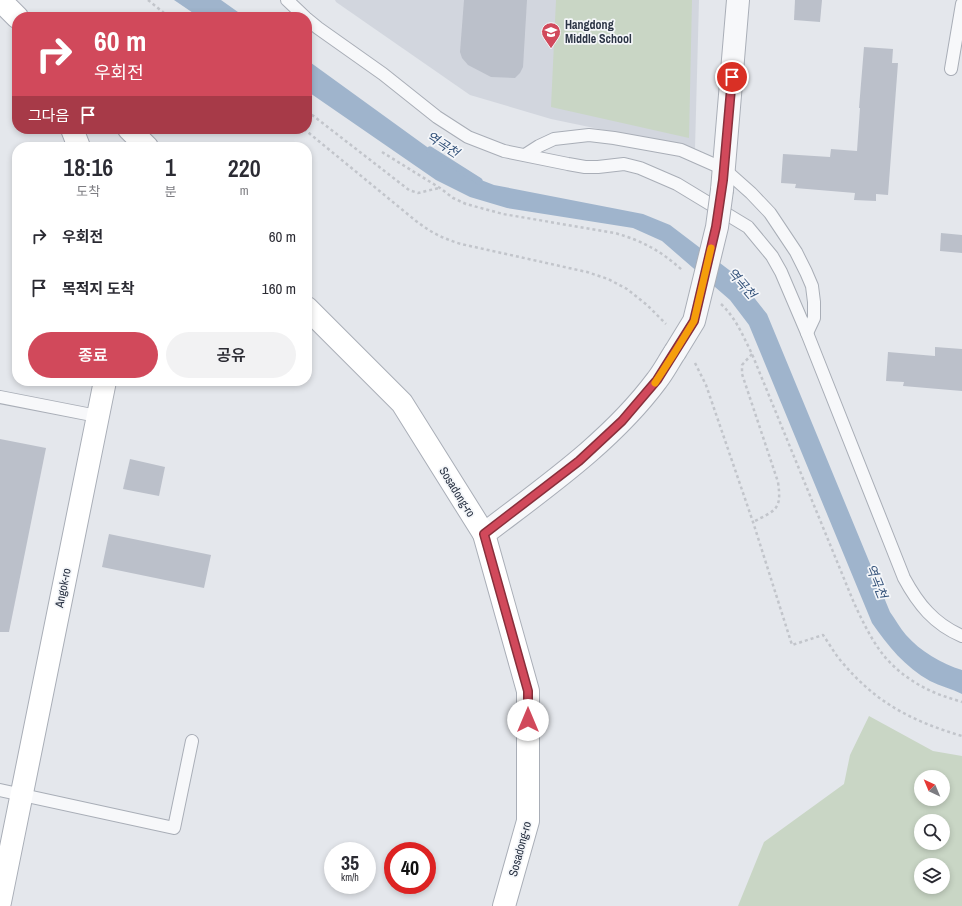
<!DOCTYPE html>
<html lang="ko">
<meta charset="utf-8">
<style>
body{margin:0;font-family:"Archivo Narrow","Noto Sans KR",sans-serif;background:#f2f2f3;color:#2b2b33;height:100vh;display:flex;flex-direction:column;font-size:15px;white-space:nowrap}
*{box-sizing:border-box;margin:0}
p{font-size:13px;color:#7c7c81}
.icon{flex:none;width:22px;height:22px;fill:none;stroke:currentColor;stroke-width:2;stroke-linecap:round;stroke-linejoin:round}
.map{position:relative;flex:1;overflow:hidden}
.panel{position:absolute;left:12px;top:142px;width:300px;height:244px;display:flex;flex-direction:column;background:#fff;border-radius:16px;box-shadow:0 2px 6px #0003}
.panel>*{flex:none}
.hud{position:absolute;left:12px;top:12px;width:300px;height:122px;border-radius:16px;box-shadow:0 2px 6px #0003;background:#d1495b;color:#fff;overflow:hidden}
.needle{width:26px;rotate:316deg}
.controls{position:absolute;left:914px;top:770px;display:grid;gap:8px}
.controls a{display:grid;place-items:center;width:36px;height:36px;border-radius:50%;background:#fff;box-shadow:0 2px 6px #0003;font-size:20px}
.speed{position:absolute;left:324px;top:842px;display:flex;gap:8px;font-size:20px;font-weight:700;text-align:center}
.speed>*{display:grid;place-content:center;width:52px;height:52px;border-radius:50%;background:#fff;box-shadow:0 2px 6px #0003;line-height:1}
.speed small{font-size:10px;font-weight:400}
.speed .limit{border:6px solid #d22;background:#fff;color:#111}
.pin{position:absolute;display:grid;place-items:center;width:34px;height:34px;color:#fff;margin:-17px;border:2px solid #fff;border-radius:50%;box-shadow:0 1px 4px #0007}
.me{position:absolute;width:44px;margin:-22px;rotate:0deg;stroke-linejoin:round;filter:drop-shadow(0 0 3px #0008)}
.turn{display:flex;align-items:center;gap:14px;height:84px;padding:0 16px;font-size:18px}
.turn .icon{width:52px;height:52px;stroke-width:2.5}
.turn b{display:block;font-size:28px;line-height:34px}
.then{display:flex;align-items:center;height:38px;padding:0 16px;background:#0003;gap:8px;font-size:15px}
.eta{display:flex;justify-content:space-evenly;align-items:center;height:68px;text-align:center}
.eta b{font-size:24px;font-weight:600;line-height:28px}
.button{display:flex;gap:8px;margin-top:auto;padding:8px 16px}
.button a{flex:1;height:46px;border-radius:24px;background:#d1495b;color:#fff;font-size:16px;font-weight:600;line-height:46px;text-align:center}
.button a+a{background:#f2f2f3;color:#2b2b33}
ul{padding:0;list-style:none}
li{display:flex;align-items:center;gap:12px;height:52px;padding:0 16px}
li div{flex:1}
li b{display:block;font-size:15px}
li em{font-style:normal}
.map>svg:first-child{display:block}
.built{fill:#d2d6de}
.green{fill:#c9d6c5;fill-rule:evenodd}
.water{fill:#9fb4cc}
.lines{fill:none;stroke-linecap:round;stroke-linejoin:round}
.stream{stroke:#9fb4cc;stroke-width:7}
.building{fill:#bbc0ca}
.lane-casing{stroke:#a9aeb7;stroke-width:14}
.street-casing{stroke:#a9aeb7;stroke-width:24}
.secondary-casing{stroke:#a9aeb7;stroke-width:24}
.path{stroke:#c2c5cb;stroke-width:2.5;stroke-dasharray:3 3;stroke-linecap:butt}
.lane{stroke:#f7f8fa;stroke-width:12}
.street{stroke:#f7f8fa;stroke-width:22}
.secondary{stroke:#fff;stroke-width:22}
.street-bridge-casing{stroke:#a9aeb7;stroke-width:24;stroke-linecap:butt}
.street-bridge{stroke:#f7f8fa;stroke-width:22}
.route-casing{stroke:#882f3b;stroke-width:10}
.route{stroke:#d1495b;stroke-width:7}
.slow{stroke:#f59e0b;stroke-width:7}
.labels{text-anchor:middle;stroke-width:3.5;stroke-linejoin:round;paint-order:stroke}
.poi-label{font-size:12px;font-weight:bold;fill:#2b3445;stroke:#f4f6f9;text-anchor:start}
.street-label{font-size:12px;fill:#2b3445;stroke:#f4f6f9}
.water-label{font-size:13px;font-style:italic;fill:#34527a;stroke:#f4f6f9}
</style>
<div class="map">
<svg width="962" height="906" viewBox="0 0 962 906">
<rect width="100%" height="100%" fill="#e4e7ec"/>
<polygon class="built" points="335,0 699,0 695,149 551,119 470,95 336,2"/>
<g class="green">
<polygon points="556,0 692,0 689,138 551,107"/>
<path d="M 869,716 L 933,751 L 962,756 L 962,906 L 738,906 L 764,842 L 844,784 L 850,755 ZM 921,777 L 943,777 L 943,799 L 921,799 ZM 921,821 L 943,821 L 943,843 L 921,843 ZM 921,865 L 943,865 L 943,887 L 921,887 Z"/>
</g>
<g class="water">
<polygon points="174,0 221,0 245,17 199,17"/>
<path d="M 307,60 L 463,173 L 494,185 L 643,214 L 670,225 L 737,276 L 767,314 L 890,612 C 895,619 900,628 906,635 C 920,651 942,664 962,670 L 962,694 C 952,689 940,686 930,681 C 905,667 888,646 872,623 L 749,325 L 730,300 L 662,241 L 633,228 L 507,208 L 470,197 L 436,180 L 307,91 Z"/>
</g>
<g class="lines">
<polyline class="stream" points="430,150 479,181"/>
</g>
<g class="building">
<polygon points="464,0 527,0 523,67 520,73 515,78 491,77 468,65 462,58 460,52"/>
<polygon points="795,0 822,0 820,22 794,20"/>
<polygon points="864,47 893,49 892,63 898,63 888,195 876,194 876,201 854,200 855,193 795,188 796,184 781,183 783,154 830,157 831,149 857,151 860,108 859,108"/>
<polygon points="941,233 962,235 962,253 940,251"/>
<polygon points="935,347 962,349 962,391 903,386 904,382 886,381 888,352 935,356"/>
<polygon points="0,439 46,448 9,632 0,632"/>
<polygon points="130,459 165,467 159,496 123,489"/>
<polygon points="109,534 211,555 204,588 102,567"/>
</g>
<g class="lines">
<g class="lane-casing">
<g id="lane">
<polyline points="287,0 305,17"/>
<path d="M 307,19 L 318,28 L 383,74 L 437,117 L 468,137 L 504,151 L 568,164 L 585,167 L 598,167 L 624,164 L 640,168 L 677,184 L 748,227 L 772,256 L 781,272 L 807,333 L 904,578 C 918,604 934,624 962,636"/>
<polyline points="951,69 962,4"/>
<polyline points="525,155 539,146 554,139 589,135 614,138 681,150 724,169 751,193 770,213 796,252 806,272 812,286 814,302 814,318 807,333"/>
<polyline points="0,397 97,416"/>
<polyline points="0,790 174,828 192,741"/>
</g>
</g>
<g class="street-casing">
<g id="street">
<polyline points="722,190 738,0"/>
<path d="M 484,534 C 544,488 611,442 657,380 C 664,371 669,361 675,352"/>
</g>
</g>
<g class="secondary-casing">
<g id="secondary">
<polyline points="0,0 17,17"/>
<polyline points="72,129 79,147"/>
<polyline points="129,129 147,147"/>
<polyline points="307,308 402,403 484,534 528,691 528,821 504,906"/>
<polyline points="0,902 105,381"/>
</g>
</g>
<g class="path">
<polyline points="148,0 169,17"/>
<polyline points="307,111 409,190 418,193 439,188"/>
<path d="M 304,129 L 416,221 C 430,232 444,239 461,244 L 587,272 L 608,279 L 627,289 L 647,305 L 666,324"/>
<path d="M 382,152 L 440,188 L 453,198 L 466,204 L 503,214 L 615,233 C 643,241 661,251 682,270"/>
<path d="M 721,304 C 736,318 743,336 752,354 L 854,603 C 862,620 870,637 881,652 C 892,667 910,681 927,689 C 938,695 950,698 962,702"/>
<path d="M 752,354 L 742,365 L 742,374 L 778,482 C 782,510 776,510 753,522"/>
<path d="M 695,363 L 706,385 L 753,522 L 792,645 L 823,635 C 829,643 834,653 841,661 C 875,702 911,721 962,736"/>
</g>
<use href="#lane" class="lane"/>
<use href="#street" class="street"/>
<use href="#secondary" class="secondary"/>
<g class="street-bridge-casing">
<polyline id="street-bridge" points="675,352 694,321 717,227 722,190"/>
</g>
<use href="#street-bridge" class="street-bridge"/>
</g>
<g class="lines">
<g class="route-casing">
<polyline id="route" points="528,720 528,691 484,534 579,461 622,421 657,380 694,321 716,227 723,180 732,77"/>
</g>
<use href="#route" class="route"/>
<polyline class="slow" points="655,383 675,352 694,321 711,248"/>
</g>
<defs>
<g id="school-pin" transform="scale(1)"><path d="M0 17L-7.5 6A9.5 9.5 0 1 1 7.5 6Z" fill="#d1495b" stroke="#f4f6f9"/><path d="M0-5L7-2L0 1L-7-2ZM-4 1L0 2.5L4 1V4Q0 6-4 4Z" fill="#fff"/></g>
</defs>
<g fill-rule="evenodd">
<use href="#school-pin" x="551" y="32"/>
</g>
<g class="labels">
<g class="poi-label">
<text x="565" y="29">Hangdong<tspan x="565" dy="14">Middle School</tspan></text>
</g>
<g class="street-label">
<text transform="translate(457 492) rotate(58)" y="4">Sosadong-ro</text>
<text transform="translate(63 588) rotate(-79)" y="4">Angok-ro</text>
<text transform="translate(520 849) rotate(-75)" y="4">Sosadong-ro</text>
</g>
<g class="water-label">
<text transform="translate(443 144) rotate(33)" y="5">역곡천</text>
<text transform="translate(742 283) rotate(49)" y="5">역곡천</text>
<text transform="translate(877 581) rotate(68)" y="5">역곡천</text>
</g>
</g>
</svg>
<div class="controls">
<a><svg class="needle" viewBox="-14 -14 28 28"><path d="M0-13l5 13h-10z" fill="#e53935"/><path d="M0 13l5-13h-10z" fill="#7c7c81"/></svg></a>
<a><svg class="icon" aria-label="search" viewBox="0 0 24 24"><circle cx="10" cy="10" r="6"/><path d="M15 15l6 6"/></svg></a>
<a><svg class="icon" aria-label="layers" viewBox="0 0 24 24"><path d="M12 4l9 5-9 5-9-5zM3 14l9 5 9-5"/></svg></a>
</div>
<div class="speed"><div>35<small>km/h</small></div><div class="limit">40</div></div>
<div class="pin" style="left:732px;top:77px;background:#d93025"><svg class="icon" aria-label="arrive" viewBox="0 0 24 24"><path d="M6 21V4h12l-3 4 3 4H6"/></svg></div>
<svg class="me" style="left:528px;top:720px" viewBox="-20 -20 40 40"><circle r="19" fill="#fff"/><path d="M0-13L10 11 0 6-10 11z" fill="#d1495b"/></svg>
<div class="hud">
<div class="turn"><svg class="icon" aria-label="right" viewBox="0 0 24 24"><path d="M7 20v-9h11M14 6l5 5-5 5"/></svg><div><b>60 m</b>우회전</div></div>
<div class="then">그다음<svg class="icon" aria-label="arrive" viewBox="0 0 24 24"><path d="M6 21V4h12l-3 4 3 4H6"/></svg></div>
</div>
<section class="panel">
<div class="eta">
<div><b>18:16</b><p>도착</p></div>
<div><b>1</b><p>분</p></div>
<div><b>220</b><p>m</p></div>
</div>
<ul>
<li><svg class="icon" aria-label="right" viewBox="0 0 24 24"><path d="M7 20v-9h11M14 6l5 5-5 5"/></svg><div><b>우회전</b></div><em>60 m</em></li>
<li><svg class="icon" aria-label="arrive" viewBox="0 0 24 24"><path d="M6 21V4h12l-3 4 3 4H6"/></svg><div><b>목적지 도착</b></div><em>160 m</em></li>
</ul>
<div class="button"><a>종료</a><a>공유</a></div>
</section>
</div>
